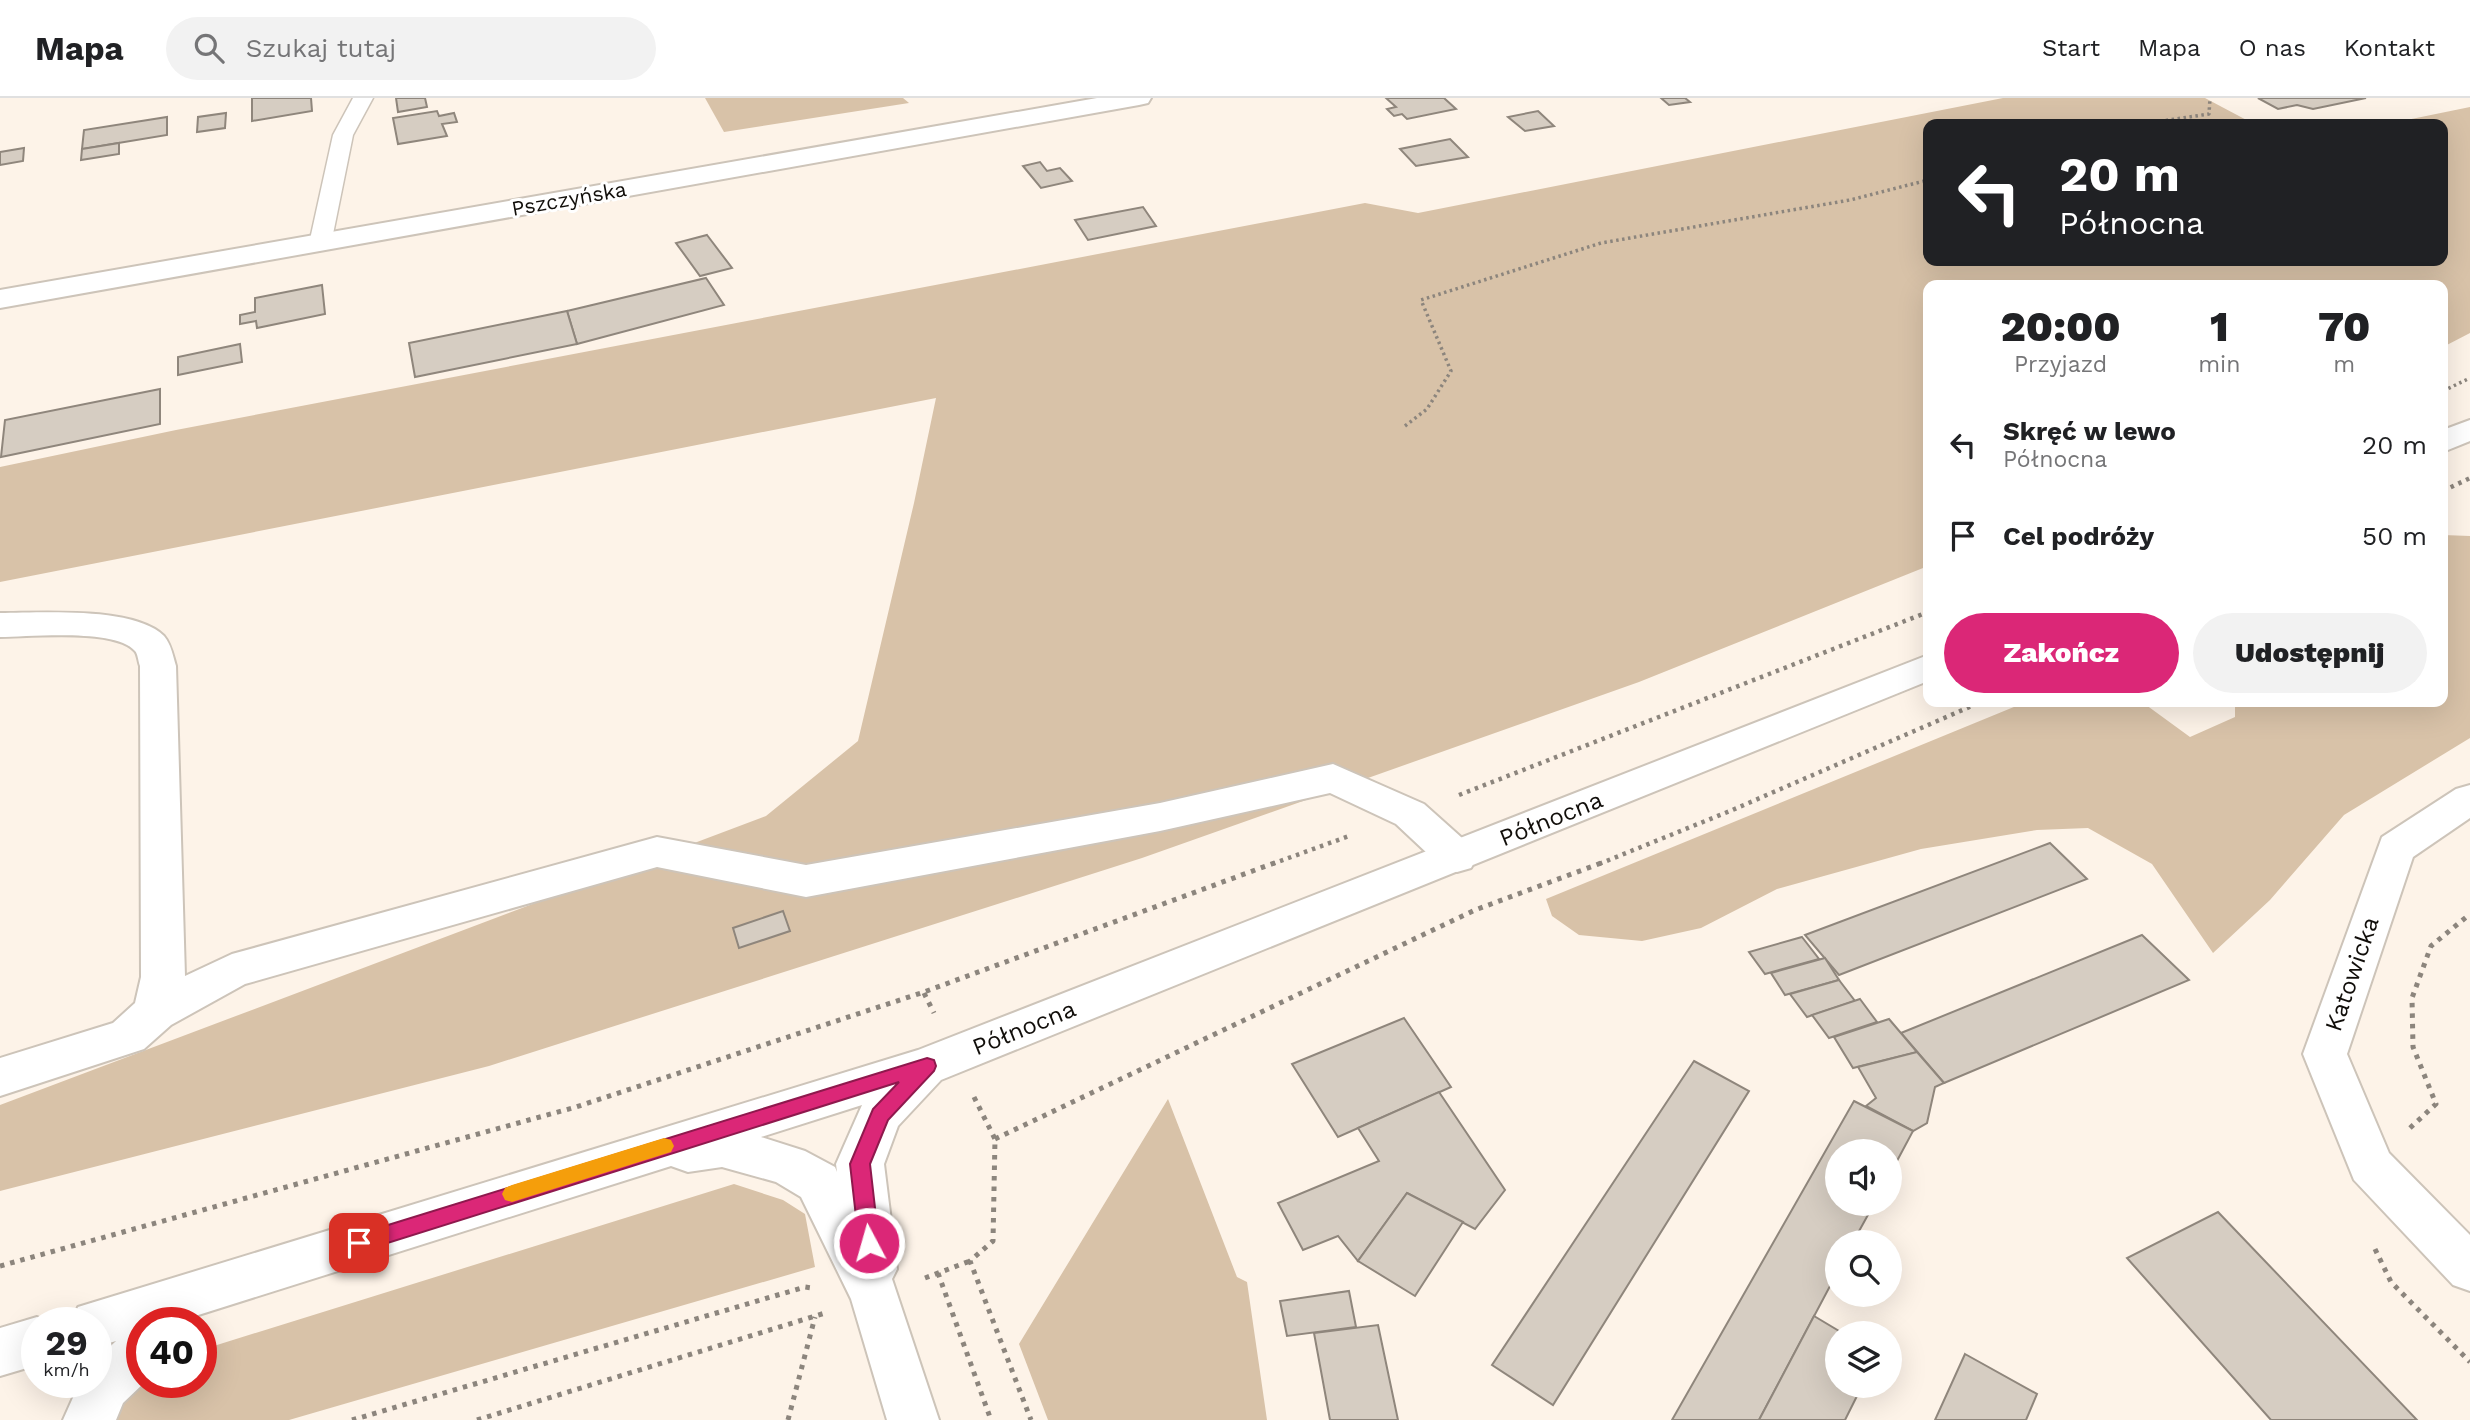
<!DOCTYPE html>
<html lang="pl">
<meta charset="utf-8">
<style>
body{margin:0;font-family:"Work Sans",sans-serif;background:#f2f2f2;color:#202124;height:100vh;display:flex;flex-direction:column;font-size:26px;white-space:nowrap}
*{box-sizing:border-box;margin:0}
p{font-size:23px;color:#757577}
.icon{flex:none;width:38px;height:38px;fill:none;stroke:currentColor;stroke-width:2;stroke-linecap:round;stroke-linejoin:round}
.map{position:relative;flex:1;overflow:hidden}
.sheet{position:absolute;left:1923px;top:182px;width:525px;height:427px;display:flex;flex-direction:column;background:#fff;border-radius:14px;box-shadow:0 7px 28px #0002}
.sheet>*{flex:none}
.guide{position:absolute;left:1923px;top:21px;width:525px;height:147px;border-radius:14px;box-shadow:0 7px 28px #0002;background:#202124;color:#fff;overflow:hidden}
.controls{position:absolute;left:1825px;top:1041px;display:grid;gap:14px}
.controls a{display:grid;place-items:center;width:77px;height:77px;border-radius:50%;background:#fff;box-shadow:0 7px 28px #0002;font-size:35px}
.speed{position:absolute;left:21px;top:1209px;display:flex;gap:14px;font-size:35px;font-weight:700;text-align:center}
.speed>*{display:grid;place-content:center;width:91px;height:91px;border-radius:50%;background:#fff;box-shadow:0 7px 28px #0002;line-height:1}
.speed small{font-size:18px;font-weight:400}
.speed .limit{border:10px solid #d22;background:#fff;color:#111}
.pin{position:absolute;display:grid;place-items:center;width:60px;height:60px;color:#fff;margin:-30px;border-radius:14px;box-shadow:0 4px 10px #0006}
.me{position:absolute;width:77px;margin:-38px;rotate:354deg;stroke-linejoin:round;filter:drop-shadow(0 0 5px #0008)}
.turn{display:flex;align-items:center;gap:24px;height:147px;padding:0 21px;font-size:32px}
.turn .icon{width:91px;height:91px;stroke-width:2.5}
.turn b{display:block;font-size:49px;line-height:60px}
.eta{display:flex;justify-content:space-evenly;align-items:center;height:119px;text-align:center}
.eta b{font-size:42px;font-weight:800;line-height:49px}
.primary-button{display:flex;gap:14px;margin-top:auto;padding:14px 21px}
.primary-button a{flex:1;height:80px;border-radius:42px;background:#db2777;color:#fff;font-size:28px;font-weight:800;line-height:80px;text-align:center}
.primary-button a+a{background:#f2f2f2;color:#202124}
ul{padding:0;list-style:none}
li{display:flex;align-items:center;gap:21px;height:91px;padding:0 21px}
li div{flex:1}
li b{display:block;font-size:26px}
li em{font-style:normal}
header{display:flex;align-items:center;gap:42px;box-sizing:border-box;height:98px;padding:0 35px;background:#fff;border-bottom:2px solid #e0e0e0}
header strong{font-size:33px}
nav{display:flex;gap:38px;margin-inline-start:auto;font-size:24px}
.search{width:490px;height:63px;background:#f2f2f2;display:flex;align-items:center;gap:18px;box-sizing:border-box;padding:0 24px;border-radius:38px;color:#757577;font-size:26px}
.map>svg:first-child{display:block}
.green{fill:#d8c2a8}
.building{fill:#d6cdc2;stroke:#8f867c;stroke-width:2}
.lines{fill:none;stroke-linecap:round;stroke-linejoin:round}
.service-casing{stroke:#cdc4b9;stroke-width:3}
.minor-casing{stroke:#cdc4b9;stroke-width:4}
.tertiary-casing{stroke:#cdc4b9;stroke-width:4}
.path-far2{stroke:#8c857d;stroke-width:3.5;stroke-dasharray:2.5 3.5;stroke-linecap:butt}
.path-far1{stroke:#8c857d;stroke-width:4.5;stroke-dasharray:3.5 5;stroke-linecap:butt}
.path{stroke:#8c857d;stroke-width:5;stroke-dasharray:4.5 6;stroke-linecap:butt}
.service{fill:#fff;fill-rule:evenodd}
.minor{fill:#fff;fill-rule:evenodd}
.tertiary{fill:#fff;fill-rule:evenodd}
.route{fill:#db2777;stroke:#8e194d;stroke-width:2}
.slow{fill:#f59e0b}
.labels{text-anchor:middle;stroke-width:6;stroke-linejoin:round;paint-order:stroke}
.far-street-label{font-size:21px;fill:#110e0a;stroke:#fff}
.street-label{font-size:24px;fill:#110e0a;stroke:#fff}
</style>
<header>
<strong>Mapa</strong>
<div class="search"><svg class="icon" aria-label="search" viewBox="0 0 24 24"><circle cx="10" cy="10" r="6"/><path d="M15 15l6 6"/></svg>Szukaj tutaj</div>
<nav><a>Start</a><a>Mapa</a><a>O nas</a><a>Kontakt</a></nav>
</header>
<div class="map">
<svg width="2470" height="1322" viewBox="0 0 2470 1322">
<rect width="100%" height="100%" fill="#fdf3e8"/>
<g class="green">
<polygon points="705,0 903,0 909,5 724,34"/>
<polygon points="2003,0 2205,0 2254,26 1928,26 1928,163 2443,163 2443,26 2387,26 2470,9 2470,235 2443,249 2443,187 1928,187 1928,468 1639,584 1142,760 489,968 0,1093 0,1007 766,718 858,643 914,405 936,300 0,484 0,369 176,332 1365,105 1418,115"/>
<polygon points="2443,437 2470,438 2470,640 2344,717 2270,802 2213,855 2152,766 2088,730 2037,732 1921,751 1777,791 1701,830 1642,843 1579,837 1552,818 1546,801 2026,604 2142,604 2190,639 2235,619 2235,604 2443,604"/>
<polygon points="1168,1001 1237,1179 1247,1184 1267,1322 1048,1322 1019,1246"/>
<polygon points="734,1086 783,1102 805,1116 815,1169 289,1322 104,1322 142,1284 201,1284 201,1252"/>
</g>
<g class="building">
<polygon points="252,0 311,0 312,13 252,23"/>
<polygon points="396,0 425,0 427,9 398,14"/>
<polygon points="1386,0 1444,0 1456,11 1407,21 1402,16 1394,18 1387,11 1396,9"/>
<polygon points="1661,0 1685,0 1690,4 1669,7"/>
<polygon points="2258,0 2366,0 2313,11 2297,7 2278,11"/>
<polygon points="437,13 439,18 454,15 457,24 442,26 447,38 398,46 393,20"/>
<polygon points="1538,13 1554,28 1525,33 1508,19"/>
<polygon points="226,15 225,30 197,34 198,19"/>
<polygon points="167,19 167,37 82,51 84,32"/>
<polygon points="1450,41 1468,59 1416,68 1400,51"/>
<polygon points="119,45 119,56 81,62 82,51"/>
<polygon points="24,50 23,63 0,67 0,54"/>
<polygon points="1040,64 1047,73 1060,70 1072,83 1041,90 1023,68"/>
<polygon points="1143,109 1156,128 1088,142 1075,122"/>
<polygon points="707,137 732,170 700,178 676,145"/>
<polygon points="706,180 724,207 577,246 567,213"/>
<polygon points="322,187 325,216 257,230 256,223 240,226 240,217 255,214 255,200"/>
<polygon points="567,213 577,246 415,279 409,245"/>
<polygon points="240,246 242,264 178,277 178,259"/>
<polygon points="160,291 160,326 1,359 5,322"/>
<polygon points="2050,745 2087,781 1839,877 1805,837"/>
<polygon points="783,813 790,833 739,850 733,830"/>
<polygon points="2142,837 2189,882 1944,985 1901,935"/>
<polygon points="1802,839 1819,861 1765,876 1749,854"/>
<polygon points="1825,860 1839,882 1785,897 1771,875"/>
<polygon points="1839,882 1855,903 1807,919 1790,896"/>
<polygon points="1860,901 1877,924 1829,940 1812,917"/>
<polygon points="1404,920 1451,989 1338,1039 1292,966"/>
<polygon points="1889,921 1917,954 1853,970 1834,939"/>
<polygon points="1917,954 1944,985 1935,989 1927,1025 1913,1033 1866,1008 1876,1000 1858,969"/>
<polygon points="1694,963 1749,993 1553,1307 1492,1267"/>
<polygon points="1439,994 1505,1092 1475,1131 1407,1095 1358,1163 1338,1138 1303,1152 1278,1105 1379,1063 1358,1030"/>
<polygon points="1854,1003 1913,1033 1890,1076 1890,1054 1838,1054 1838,1106 1874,1106 1853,1144 1838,1144 1838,1173 1759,1322 1672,1322"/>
<polygon points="1407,1095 1463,1124 1415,1198 1358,1163"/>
<polygon points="2218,1114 2417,1322 2271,1322 2127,1160"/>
<polygon points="1349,1193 1356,1229 1287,1238 1280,1203"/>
<polygon points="1814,1218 1844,1236 1838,1236 1838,1288 1862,1288 1845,1322 1759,1322"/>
<polygon points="1378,1227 1398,1322 1330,1322 1314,1235"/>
<polygon points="1965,1256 2037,1296 2026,1322 1935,1322"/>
</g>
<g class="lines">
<g class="service-casing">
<polygon id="service" points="353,0 373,0 353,37 331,146 328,151 312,151 309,146 333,37"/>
</g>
<g class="minor-casing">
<g id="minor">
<path d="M 0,515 C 40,515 134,508 164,538 C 171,546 173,558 176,568 L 185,878 L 232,856 L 657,739 L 806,767 L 1160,705 L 1333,666 L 1424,706 L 1471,748 L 1477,759 L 1471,770 L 1457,774 L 1443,770 L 1396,726 L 1330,695 L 1160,733 L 806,799 L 657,769 L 245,886 L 171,927 L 144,951 L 0,998 L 0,960 L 113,925 L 135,905 L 141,879 L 140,568 C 138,563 138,556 135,553 C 115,530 29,539 0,539 Z"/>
<polygon points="2470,687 2470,720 2413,759 2347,956 2389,1055 2470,1137 2470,1193 2453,1187 2354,1082 2303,956 2382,739 2456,691"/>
</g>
</g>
<g class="tertiary-casing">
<g id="tertiary">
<polygon points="1097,0 1151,0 1148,5 1139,7 0,210 0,192"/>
<polygon points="2470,322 2470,343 2443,354 2443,332"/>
<path d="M 1928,557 L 1928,583 L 941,982 L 898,1028 L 884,1066 L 897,1171 L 892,1181 L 939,1322 L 887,1322 L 851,1201 L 801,1099 L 776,1084 L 722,1069 L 688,1074 L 671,1068 L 173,1225 L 142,1225 L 142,1284 L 145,1284 L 123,1305 L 116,1322 L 63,1322 L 80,1284 L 96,1284 L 96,1262 L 116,1243 L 96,1249 L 96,1225 L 71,1225 L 78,1209 L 918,952 ZM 862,1007 L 836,1066 L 837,1074 L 835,1069 L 805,1053 L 761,1039 Z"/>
<polygon points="37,1219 52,1225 37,1225 37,1267 0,1278 0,1230"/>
</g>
</g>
<g class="path-far2">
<polyline points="2142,26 2209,16 2210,0"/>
<polyline points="2443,293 2470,280"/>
<polyline points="1405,328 1427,311 1451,273 1421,202 1601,145 1850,102 1928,82"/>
</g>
<g class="path-far1">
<polyline points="2443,393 2470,380"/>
<polyline points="1459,697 1928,514"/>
<polyline points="1272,766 1349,738"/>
<polyline points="1599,766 1730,713 1981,604"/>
</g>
<g class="path">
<polyline points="924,895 934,915"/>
<polyline points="974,999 995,1041 993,1143 970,1163 1031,1322"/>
<polyline points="2410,1030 2436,1006 2413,949 2412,900 2431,848 2470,816"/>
<polyline points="995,1041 1475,812 1604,764"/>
<polyline points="2375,1151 2391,1184 2470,1264"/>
<polyline points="0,1168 576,1009 924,894 1277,764"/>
<polyline points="938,1175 991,1322"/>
<polyline points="925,1180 970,1163"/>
<polyline points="352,1322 805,1189 812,1190"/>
<polyline points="477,1322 825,1215"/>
<polyline points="788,1322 815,1219"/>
</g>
<use href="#service" class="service"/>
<use href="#minor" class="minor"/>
<use href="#tertiary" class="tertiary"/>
</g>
<polygon class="route" points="927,960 934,962 936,968 934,973 888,1022 870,1066 879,1145 876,1152 869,1154 862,1152 859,1145 850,1066 873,1011 899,984 359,1154 351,1151 348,1145 351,1139 359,1136"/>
<polygon class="slow" points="664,1040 671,1042 674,1048 671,1054 512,1104 505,1102 502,1096 505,1090 512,1087"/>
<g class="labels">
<g class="far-street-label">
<text transform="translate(569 101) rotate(-10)" y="7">Pszczyńska</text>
</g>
<g class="street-label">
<text transform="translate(1551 721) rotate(-22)" y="8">Północna</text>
<text transform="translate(2352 876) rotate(-71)" y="8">Katowicka</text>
<text transform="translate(1024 930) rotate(-22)" y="8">Północna</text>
</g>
</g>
</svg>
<div class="controls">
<a><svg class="icon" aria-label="sound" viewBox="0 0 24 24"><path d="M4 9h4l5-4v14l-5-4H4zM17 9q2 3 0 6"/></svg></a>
<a><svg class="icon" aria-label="search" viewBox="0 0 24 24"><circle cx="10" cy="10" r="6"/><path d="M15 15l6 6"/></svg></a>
<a><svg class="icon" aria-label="layers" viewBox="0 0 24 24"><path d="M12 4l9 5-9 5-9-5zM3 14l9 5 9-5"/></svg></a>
</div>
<div class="speed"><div>29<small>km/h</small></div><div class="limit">40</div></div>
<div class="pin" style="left:359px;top:1145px;background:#d93025"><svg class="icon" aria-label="arrive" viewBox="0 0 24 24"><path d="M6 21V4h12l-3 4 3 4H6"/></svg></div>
<svg class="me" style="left:869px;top:1145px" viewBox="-20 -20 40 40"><circle r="17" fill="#db2777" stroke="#fff" stroke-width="3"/><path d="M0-11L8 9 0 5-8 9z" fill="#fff"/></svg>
<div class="guide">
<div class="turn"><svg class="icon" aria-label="left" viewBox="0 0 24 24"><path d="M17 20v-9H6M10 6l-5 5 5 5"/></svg><div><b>20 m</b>Północna</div></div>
</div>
<section class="sheet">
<div class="eta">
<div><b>20:00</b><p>Przyjazd</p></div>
<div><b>1</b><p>min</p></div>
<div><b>70</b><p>m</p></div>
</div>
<ul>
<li><svg class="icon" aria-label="left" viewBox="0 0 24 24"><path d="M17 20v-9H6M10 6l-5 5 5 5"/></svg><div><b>Skręć w lewo</b><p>Północna</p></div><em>20 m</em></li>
<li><svg class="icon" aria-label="arrive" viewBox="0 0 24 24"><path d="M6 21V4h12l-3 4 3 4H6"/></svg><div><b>Cel podróży</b></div><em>50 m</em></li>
</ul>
<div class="primary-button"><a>Zakończ</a><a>Udostępnij</a></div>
</section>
</div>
